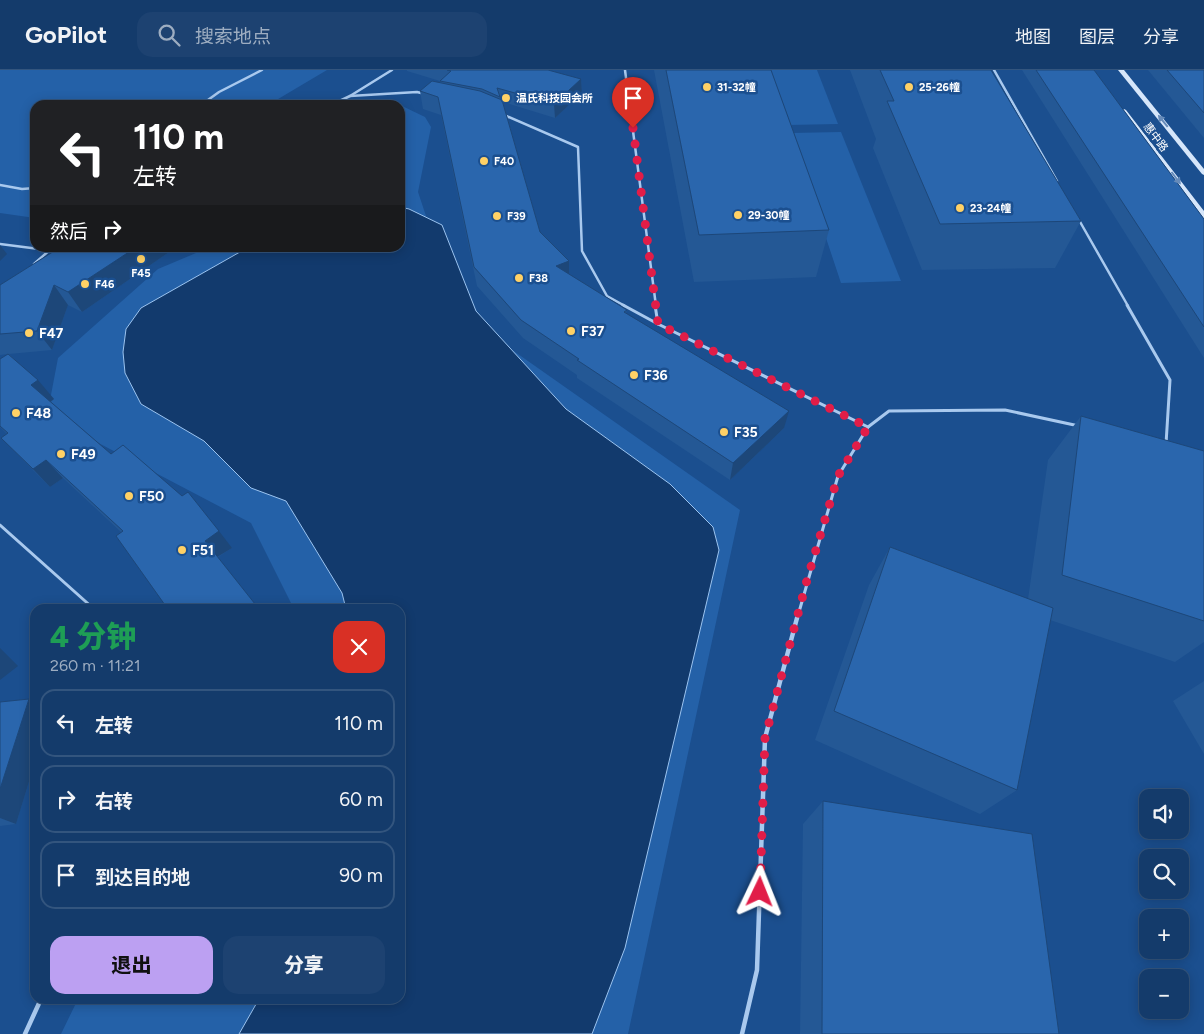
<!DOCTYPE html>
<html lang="zh">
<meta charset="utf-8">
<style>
body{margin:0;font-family:Figtree,"Noto Sans SC",sans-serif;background:#1d4271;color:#f1f3f6;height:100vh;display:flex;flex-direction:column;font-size:19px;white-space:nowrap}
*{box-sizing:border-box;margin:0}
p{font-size:16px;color:#9dadc1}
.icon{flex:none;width:28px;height:28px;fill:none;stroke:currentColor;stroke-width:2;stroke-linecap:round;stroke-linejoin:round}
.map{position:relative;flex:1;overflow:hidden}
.panel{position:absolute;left:30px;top:534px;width:375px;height:400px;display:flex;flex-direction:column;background:#143b6b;border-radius:15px;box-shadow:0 2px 12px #0003,0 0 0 1px #33557e}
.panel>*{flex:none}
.hud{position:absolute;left:30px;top:30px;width:375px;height:152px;border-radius:15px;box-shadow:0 2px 12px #0003,0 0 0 1px #33557e;background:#202124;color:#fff;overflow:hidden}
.fabs{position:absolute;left:1139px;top:719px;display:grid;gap:10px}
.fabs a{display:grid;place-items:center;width:50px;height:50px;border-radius:10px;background:#143b6b;box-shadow:0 2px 12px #0003,0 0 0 1px #33557e;font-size:25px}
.pin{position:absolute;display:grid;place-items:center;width:42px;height:42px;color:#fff;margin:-51px -21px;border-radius:50% 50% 50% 0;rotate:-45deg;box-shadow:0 0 5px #0007}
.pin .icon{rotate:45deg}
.me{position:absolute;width:55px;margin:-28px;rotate:2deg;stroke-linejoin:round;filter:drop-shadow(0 0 4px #0008)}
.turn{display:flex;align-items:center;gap:18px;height:105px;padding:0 20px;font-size:22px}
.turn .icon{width:65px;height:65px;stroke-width:2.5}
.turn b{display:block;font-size:35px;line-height:42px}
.then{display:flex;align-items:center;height:48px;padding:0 20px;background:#0003;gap:10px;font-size:19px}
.round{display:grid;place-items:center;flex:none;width:52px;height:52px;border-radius:15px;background:#1d4271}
.headline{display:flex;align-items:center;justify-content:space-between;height:85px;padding:0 20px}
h1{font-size:30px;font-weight:800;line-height:38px;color:#1e9e55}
.cta{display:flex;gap:10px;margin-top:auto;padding:10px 20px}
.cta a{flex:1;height:58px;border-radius:15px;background:#bca0f2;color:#111;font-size:20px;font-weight:800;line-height:58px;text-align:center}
.cta a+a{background:#1d4271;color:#f1f3f6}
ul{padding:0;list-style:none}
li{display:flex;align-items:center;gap:15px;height:68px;margin:0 10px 8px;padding:0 10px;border:2px solid #33557e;border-radius:15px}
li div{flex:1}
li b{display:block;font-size:19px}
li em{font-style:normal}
header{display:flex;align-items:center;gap:30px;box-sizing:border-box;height:70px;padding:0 25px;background:#143b6b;border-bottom:1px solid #33557e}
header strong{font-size:24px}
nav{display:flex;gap:28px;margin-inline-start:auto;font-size:18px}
.search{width:350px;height:45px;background:#1d4271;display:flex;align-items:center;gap:12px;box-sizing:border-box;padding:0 18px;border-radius:15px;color:#9dadc1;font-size:19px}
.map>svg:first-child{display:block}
.green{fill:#2461a8}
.water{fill:#123a6d;stroke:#9cc4f0}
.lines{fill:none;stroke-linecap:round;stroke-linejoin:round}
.lane-far2{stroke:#a9c9ee;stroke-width:2.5}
.lane-far1{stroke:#a9c9ee;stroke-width:3}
.lane{stroke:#a9c9ee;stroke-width:4.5}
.secondary{fill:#d6e6fa;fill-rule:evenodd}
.wall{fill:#245895}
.shaded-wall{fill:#1d4779}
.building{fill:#2a66ad;stroke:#1d4779}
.oneway{fill:#668bba}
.route{stroke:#e11d48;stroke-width:9;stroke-dasharray:0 16.2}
.poi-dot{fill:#ffd166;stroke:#1b4f8f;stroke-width:2}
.labels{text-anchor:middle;stroke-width:5;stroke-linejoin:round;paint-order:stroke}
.far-poi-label{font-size:11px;font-weight:bold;fill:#fff;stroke:#1b4f8f;text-anchor:start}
.far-street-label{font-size:11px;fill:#fff;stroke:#1b4f8f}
.poi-label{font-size:14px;font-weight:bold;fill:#fff;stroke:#1b4f8f;text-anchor:start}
</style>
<header>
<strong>GoPilot</strong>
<div class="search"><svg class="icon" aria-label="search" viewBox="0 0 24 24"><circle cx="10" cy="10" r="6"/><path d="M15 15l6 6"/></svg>搜索地点</div>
<nav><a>地图</a><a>图层</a><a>分享</a></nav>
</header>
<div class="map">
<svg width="1204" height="964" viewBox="0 0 1204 964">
<rect width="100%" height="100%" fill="#1b4f8f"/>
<g class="green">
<polygon points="0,0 327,0 268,35 35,35 35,148 0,143"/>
<polygon points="770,0 817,0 838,54 788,55"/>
<polygon points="400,35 425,47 431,57 418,122 458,242 740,440 628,964 61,964 78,929 400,929 400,539 294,539 251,453 47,346 58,288 158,199 208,178 400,178"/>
<polygon points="841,62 901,211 841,213 791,63"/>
</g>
<polygon class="water" points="400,137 409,139 442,155 476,241 566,339 670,414 713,457 719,480 625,878 592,964 239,964 259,929 400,929 400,539 346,539 342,523 286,431 251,418 204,371 141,334 125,303 123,282 126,259 141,238 247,178 400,178"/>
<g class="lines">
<g class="lane-far2">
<polyline points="625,0 656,236"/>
<polyline points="994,0 1057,111"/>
<polyline points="350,26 417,22 425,24"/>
<polyline points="201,35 219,22 262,0"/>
<polyline points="331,35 350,26 392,0"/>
<polyline points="504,45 578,77 582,181 607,226 625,236"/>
<polyline points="0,115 22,119 35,118"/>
<polyline points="1079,150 1128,236"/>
<polyline points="0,174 47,180"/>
<polyline points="34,194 52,178"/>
</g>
<g class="lane-far1">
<polyline points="623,235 658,254 868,357"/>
<polyline points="655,235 658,254"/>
<polyline points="1127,235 1170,310 1166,374"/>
<polyline points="0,455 94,539"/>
<polyline points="797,549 838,406 868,357 889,341 1005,340 1079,356"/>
</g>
<g class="lane">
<polyline points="25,964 41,929"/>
<polyline points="742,964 757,900 765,668 797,548"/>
</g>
<g class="secondary">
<polygon points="1118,0 1124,0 1204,99 1204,105 1202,104"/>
<polygon points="1124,39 1126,40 1204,141 1204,148 1201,148 1122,42 1121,41"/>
</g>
</g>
<g class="wall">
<polygon points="407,0 548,0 581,9 582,23 555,48 503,32 540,162 569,205 627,240 626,243 784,358 730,410 577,308 577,305 523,268 477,216 441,45 423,39 420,21 440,12 440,11 407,1"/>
<polygon points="654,0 771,0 829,160 816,207 694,212"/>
<polygon points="850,0 991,0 1081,151 1055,198 922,200 873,78 876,69"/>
<polygon points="1022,0 1094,0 1204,149 1204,288"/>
<polygon points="1148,0 1204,0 1204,68"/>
<polygon points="59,178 175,178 82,242 68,235 52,280 9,284 54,329 51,332 111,384 232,478 218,487 165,535 121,462 63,408 50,417 1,368 7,364 0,357 0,289 8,284 0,285 0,215"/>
<polygon points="1081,346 1204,381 1204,572 1175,592 1050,550 1017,720 980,744 815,670 869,515 890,477 1028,529 1048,390"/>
<polygon points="1204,611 1204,684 1173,631"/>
<polygon points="29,629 35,633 35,692 16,754 0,756 0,632"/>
<polygon points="823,731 1059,964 800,964 803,754"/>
</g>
<g class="shaded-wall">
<polygon points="581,9 582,23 555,48 554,34"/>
<polygon points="0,175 7,184 0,191"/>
<polygon points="135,178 175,178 82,242 68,222"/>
<polygon points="569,191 569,209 556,196"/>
<polygon points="54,215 68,235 52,280 37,261"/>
<polygon points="38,310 54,329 47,334 31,315"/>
<polygon points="789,341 784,358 730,410 733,393"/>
<polygon points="46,390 63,408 50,417 33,399"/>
<polygon points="219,461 232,478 217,487 205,471"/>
<polygon points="0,578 18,596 0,610"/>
<polygon points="29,629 35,633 35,692 16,754 0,748 0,719"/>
</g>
<g class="building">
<polygon points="447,0 548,0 581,9 554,34 497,18 500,27 482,19 440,11 451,1"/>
<polygon points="666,0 771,0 829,160 699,165"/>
<polygon points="880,0 991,0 1081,151 940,154 887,31 894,31"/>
<polygon points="1036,0 1094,0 1204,149 1204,257"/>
<polygon points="1167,0 1204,0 1204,43"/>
<polygon points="432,11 480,21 502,30 540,162 569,191 556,196 627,240 624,242 789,341 733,393 577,290 579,289 521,250 474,197 438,27 420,21"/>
<polygon points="324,30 338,35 317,35"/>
<polygon points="59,178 135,178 68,222 54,215 37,261 0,264 0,215"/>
<polygon points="8,284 38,310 31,315 111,384 123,375 182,426 188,422 219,461 205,471 259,539 160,539 165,535 116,466 123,461 46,390 33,399 1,368 8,363 0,356 0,289"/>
<polygon points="1081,346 1204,381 1204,551 1062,505"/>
<polygon points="890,477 1053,538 1017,720 834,641"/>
<polygon points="29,629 0,719 0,632"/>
<polygon points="823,731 1032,764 1059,964 822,964"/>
</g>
<defs><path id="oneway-solid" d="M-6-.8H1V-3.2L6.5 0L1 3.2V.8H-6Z" transform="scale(1.25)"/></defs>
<g class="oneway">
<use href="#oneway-solid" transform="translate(1163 51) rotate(-129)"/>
<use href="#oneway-solid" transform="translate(1176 108) rotate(53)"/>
</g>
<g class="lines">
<polyline class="route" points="633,58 658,254 868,357 838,406 807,510 765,668 760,822"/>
</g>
<g class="poi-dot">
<circle cx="707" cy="17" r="5"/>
<circle cx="909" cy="17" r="5"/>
<circle cx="506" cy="28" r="5"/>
<circle cx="484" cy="91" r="5"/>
<circle cx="960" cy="138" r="5"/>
<circle cx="738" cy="145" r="5"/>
<circle cx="497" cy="146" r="5"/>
<circle cx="141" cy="189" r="5"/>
<circle cx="519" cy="208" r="5"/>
<circle cx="85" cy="214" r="5"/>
<circle cx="571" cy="261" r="5"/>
<circle cx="29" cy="263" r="5"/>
<circle cx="634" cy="305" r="5"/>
<circle cx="16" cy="343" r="5"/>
<circle cx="724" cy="362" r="5"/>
<circle cx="61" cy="384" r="5"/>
<circle cx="129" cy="426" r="5"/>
<circle cx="182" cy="480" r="5"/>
</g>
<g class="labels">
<g class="far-poi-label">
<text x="717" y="21">31-32幢</text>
<text x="919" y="21">25-26幢</text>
<text x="516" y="32">温氏科技园会所</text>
<text x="494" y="95">F40</text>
<text x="970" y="142">23-24幢</text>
<text x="748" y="149">29-30幢</text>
<text x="507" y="150">F39</text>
<text x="141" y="207" text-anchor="middle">F45</text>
<text x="529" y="212">F38</text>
<text x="95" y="218">F46</text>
</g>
<g class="far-street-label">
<text transform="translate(1156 67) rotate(53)" y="4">惠中路</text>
</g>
<g class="poi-label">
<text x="581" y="266">F37</text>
<text x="39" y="268">F47</text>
<text x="644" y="310">F36</text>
<text x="26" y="348">F48</text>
<text x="734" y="367">F35</text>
<text x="71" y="389">F49</text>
<text x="139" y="431">F50</text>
<text x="192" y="485">F51</text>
</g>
</g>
</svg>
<div class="fabs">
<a><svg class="icon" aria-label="sound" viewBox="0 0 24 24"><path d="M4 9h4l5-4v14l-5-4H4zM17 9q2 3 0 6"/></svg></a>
<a><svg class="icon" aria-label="search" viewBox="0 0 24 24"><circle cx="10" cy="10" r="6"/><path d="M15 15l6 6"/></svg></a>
<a>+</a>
<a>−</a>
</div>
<div class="pin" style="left:633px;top:58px;background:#d93025"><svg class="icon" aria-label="arrive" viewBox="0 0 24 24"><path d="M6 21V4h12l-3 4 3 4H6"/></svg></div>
<svg class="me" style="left:760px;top:822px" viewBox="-20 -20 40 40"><path d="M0-17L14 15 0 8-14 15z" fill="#e11d48" stroke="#fff" stroke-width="4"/></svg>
<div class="hud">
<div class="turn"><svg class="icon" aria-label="left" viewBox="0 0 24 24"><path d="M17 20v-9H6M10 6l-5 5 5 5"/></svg><div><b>110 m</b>左转</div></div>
<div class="then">然后<svg class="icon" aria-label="right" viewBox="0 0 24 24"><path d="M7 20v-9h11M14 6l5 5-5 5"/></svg></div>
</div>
<section class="panel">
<div class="headline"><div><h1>4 分钟</h1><p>260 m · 11:21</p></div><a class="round" style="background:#d93025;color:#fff"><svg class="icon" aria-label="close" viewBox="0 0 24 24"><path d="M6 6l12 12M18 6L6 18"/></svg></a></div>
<ul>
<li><svg class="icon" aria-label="left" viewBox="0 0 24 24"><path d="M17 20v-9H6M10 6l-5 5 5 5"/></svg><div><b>左转</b></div><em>110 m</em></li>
<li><svg class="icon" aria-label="right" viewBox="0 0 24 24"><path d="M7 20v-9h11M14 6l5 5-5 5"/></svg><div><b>右转</b></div><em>60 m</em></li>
<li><svg class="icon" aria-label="arrive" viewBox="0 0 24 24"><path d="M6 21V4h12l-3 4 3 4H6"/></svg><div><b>到达目的地</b></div><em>90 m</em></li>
</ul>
<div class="cta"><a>退出</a><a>分享</a></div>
</section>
</div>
